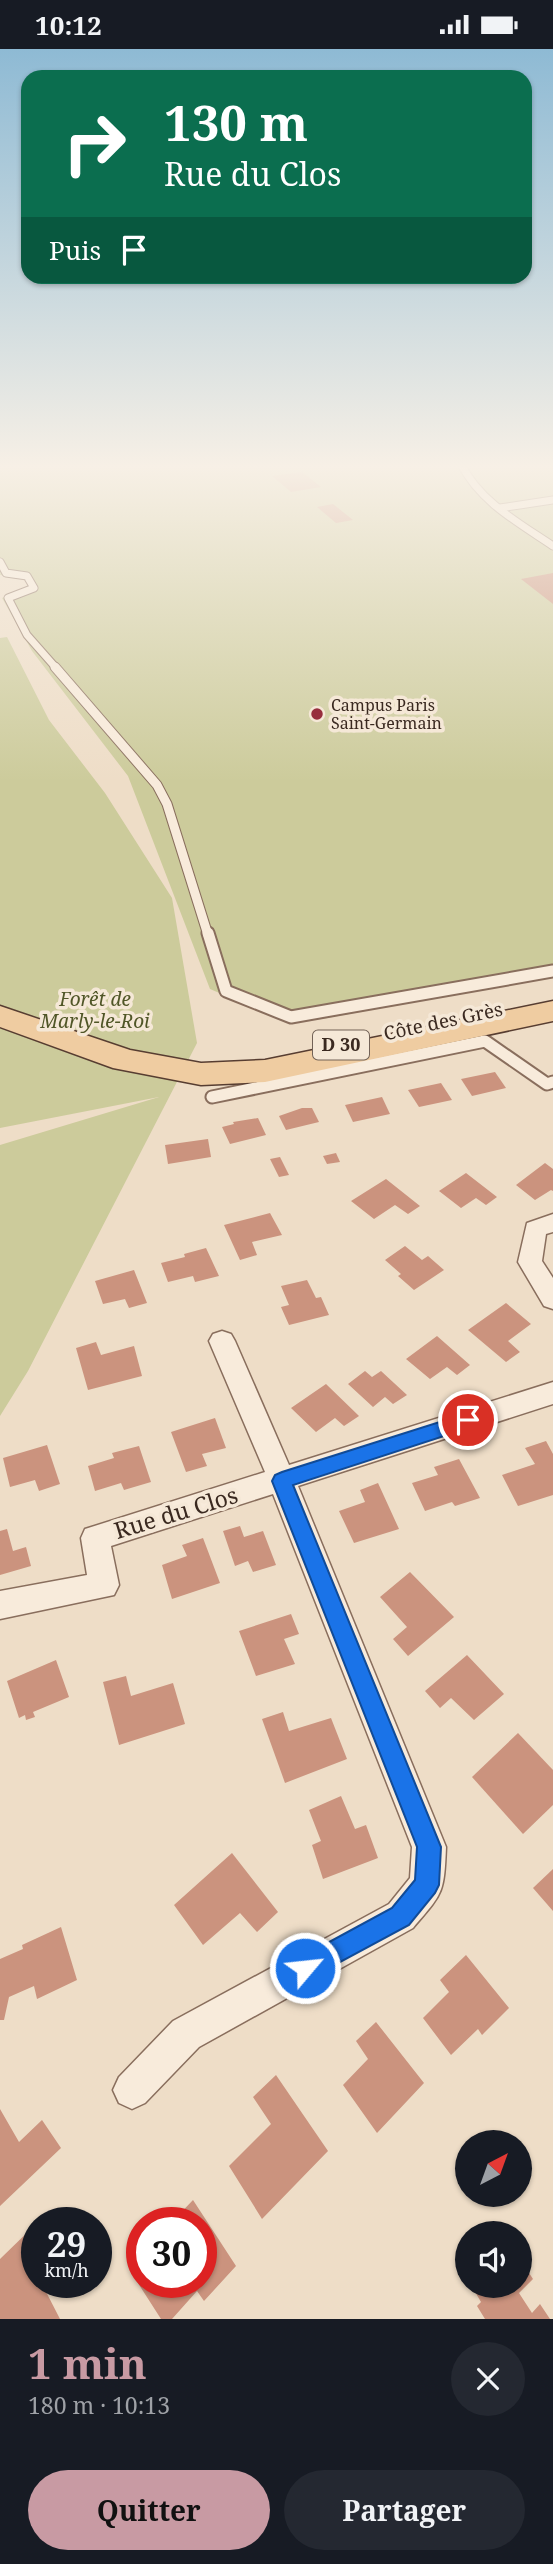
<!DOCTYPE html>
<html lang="fr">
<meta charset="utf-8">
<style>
body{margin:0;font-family:"Noto Serif",serif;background:#242831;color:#f1f3f6;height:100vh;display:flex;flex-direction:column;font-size:26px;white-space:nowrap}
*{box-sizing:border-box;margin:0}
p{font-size:23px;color:#9ea1a6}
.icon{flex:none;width:38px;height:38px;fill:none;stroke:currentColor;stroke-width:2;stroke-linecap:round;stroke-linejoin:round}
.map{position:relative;height:2270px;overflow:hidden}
.sheet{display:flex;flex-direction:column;background:#171b24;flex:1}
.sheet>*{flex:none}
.guide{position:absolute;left:21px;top:21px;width:511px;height:214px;border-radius:21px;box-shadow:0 2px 5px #0004;background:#0b6e4f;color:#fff;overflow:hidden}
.needle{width:46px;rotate:41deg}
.controls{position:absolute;left:455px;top:2081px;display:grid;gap:14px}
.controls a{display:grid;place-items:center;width:77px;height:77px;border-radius:50%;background:#171b24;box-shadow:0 2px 5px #0004;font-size:35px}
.speed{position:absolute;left:21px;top:2158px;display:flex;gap:14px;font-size:35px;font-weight:700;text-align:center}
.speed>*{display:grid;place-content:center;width:91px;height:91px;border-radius:50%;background:#171b24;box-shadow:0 2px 5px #0004;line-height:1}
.speed small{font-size:18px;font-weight:400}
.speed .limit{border:10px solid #d22;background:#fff;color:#111}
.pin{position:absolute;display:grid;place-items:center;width:60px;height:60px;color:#fff;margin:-30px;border:4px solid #fff;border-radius:50%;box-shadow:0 2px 7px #0007}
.me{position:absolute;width:77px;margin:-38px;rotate:62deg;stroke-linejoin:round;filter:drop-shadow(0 0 5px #0008)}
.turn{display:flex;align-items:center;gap:24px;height:147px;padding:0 28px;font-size:32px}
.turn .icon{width:91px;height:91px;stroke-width:2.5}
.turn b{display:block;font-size:49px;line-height:60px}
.then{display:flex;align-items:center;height:66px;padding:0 28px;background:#0003;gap:14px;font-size:26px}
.round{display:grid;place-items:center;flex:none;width:74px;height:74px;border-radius:37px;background:#242831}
.overview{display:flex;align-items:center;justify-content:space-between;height:119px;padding:0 28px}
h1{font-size:42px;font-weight:700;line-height:52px;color:#c89aa3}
.primary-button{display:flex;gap:14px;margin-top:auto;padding:14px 28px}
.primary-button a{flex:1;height:80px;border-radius:42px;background:#c89aa3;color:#111;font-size:28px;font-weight:700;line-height:80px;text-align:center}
.primary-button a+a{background:#242831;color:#f1f3f6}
.status{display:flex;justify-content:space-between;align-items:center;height:49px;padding:0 35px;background:#171b24;direction:ltr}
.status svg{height:19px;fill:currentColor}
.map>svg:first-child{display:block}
.green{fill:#cccb9b}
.building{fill:#cb937e}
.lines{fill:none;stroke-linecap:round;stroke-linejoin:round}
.lane-far2-casing{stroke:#896e5d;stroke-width:9}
.lane-far1-casing{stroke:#896e5d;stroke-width:11}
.lane-casing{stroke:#896e5d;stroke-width:15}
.street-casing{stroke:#896e5d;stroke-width:3}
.primary-casing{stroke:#573d31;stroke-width:3}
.lane-far2{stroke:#f8ebdb;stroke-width:7}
.lane-far1{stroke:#f8ebdb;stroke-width:9}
.lane{stroke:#f8ebdb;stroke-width:11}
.street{fill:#f8ebdb;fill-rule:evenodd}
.primary{fill:#efcca1;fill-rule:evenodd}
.route{fill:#1a73e8;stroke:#114b97;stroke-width:2}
.poi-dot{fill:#972e3d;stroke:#f5e8d7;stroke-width:2.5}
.labels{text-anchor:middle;stroke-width:7;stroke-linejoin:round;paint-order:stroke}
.far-poi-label{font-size:16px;fill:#3a2920;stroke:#f5e8d7;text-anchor:start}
.shield{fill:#f5e8d7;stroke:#726257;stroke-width:2}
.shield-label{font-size:18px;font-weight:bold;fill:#3a2920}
.park-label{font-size:19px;font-style:italic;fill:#505627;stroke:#f5e8d7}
.street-label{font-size:19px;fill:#3a2920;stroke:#f5e8d7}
.near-street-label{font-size:23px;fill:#3a2920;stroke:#f5e8d7}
</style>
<div class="status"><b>10:12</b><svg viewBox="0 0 49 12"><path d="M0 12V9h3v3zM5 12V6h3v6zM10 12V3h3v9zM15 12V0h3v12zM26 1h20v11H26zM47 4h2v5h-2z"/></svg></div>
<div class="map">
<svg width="553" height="2270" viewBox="0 0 553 2270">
<rect width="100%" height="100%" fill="#eeddc7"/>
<g class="green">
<polygon points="0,415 553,415 553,927 322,970 293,972 278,969 210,940 128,727 32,602 2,549 30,538 23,529 0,526"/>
<polygon points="7,588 49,671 105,744 172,849 197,994 28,1322 0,1367 0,1096 159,1048 0,1079 0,589"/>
</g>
<g class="building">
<polygon points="302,423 321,438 291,443 272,427"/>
<polygon points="333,455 353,471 336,474 317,458"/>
<polygon points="553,524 553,555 521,530"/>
<polygon points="495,1023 506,1039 472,1047 461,1030"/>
<polygon points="441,1034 452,1051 419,1058 408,1041"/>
<polygon points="382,1048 390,1065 353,1073 345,1056"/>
<polygon points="302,1059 312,1059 319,1073 286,1081 279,1067"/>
<polygon points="258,1069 266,1086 230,1095 222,1078 234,1075 233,1073"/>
<polygon points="208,1090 211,1108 168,1115 165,1096"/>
<polygon points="336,1104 340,1113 327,1115 323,1107"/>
<polygon points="280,1108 289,1126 279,1128 270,1110"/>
<polygon points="545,1114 553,1120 553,1142 551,1141 535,1151 516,1136"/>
<polygon points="466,1124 497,1148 486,1156 476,1149 461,1159 439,1142"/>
<polygon points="386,1130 420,1157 408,1165 395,1156 374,1170 351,1152"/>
<polygon points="270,1164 282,1186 252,1193 257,1206 240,1211 224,1176"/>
<polygon points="405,1197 422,1211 428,1207 444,1221 414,1241 398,1227 401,1225 385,1211"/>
<polygon points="206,1199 219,1227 195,1233 193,1227 168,1233 161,1214 185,1208 184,1205"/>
<polygon points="134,1221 147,1254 129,1259 125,1250 103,1255 95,1232"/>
<polygon points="307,1231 316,1249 321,1248 329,1266 289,1276 281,1258 289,1256 281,1237"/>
<polygon points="506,1254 531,1275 508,1292 520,1303 506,1313 468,1281"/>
<polygon points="437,1287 470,1316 457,1326 447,1318 430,1330 406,1310"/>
<polygon points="96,1293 101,1306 134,1297 142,1327 88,1341 76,1299"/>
<polygon points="365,1322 372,1328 381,1322 407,1346 393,1355 385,1348 373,1358 348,1335"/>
<polygon points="326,1335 359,1367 344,1377 335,1369 316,1383 291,1359"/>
<polygon points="215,1369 226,1399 202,1405 207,1417 186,1423 171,1383"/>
<polygon points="546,1392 553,1405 553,1446 518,1457 502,1426 535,1415 525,1399"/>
<polygon points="47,1396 60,1435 39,1442 35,1431 10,1438 3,1409"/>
<polygon points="139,1397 151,1433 124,1441 121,1434 95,1442 88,1417 114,1409 112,1404"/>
<polygon points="459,1410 480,1449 455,1457 452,1453 425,1462 412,1434 438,1426 434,1418"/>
<polygon points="378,1434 399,1480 354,1494 339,1462 365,1453 360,1441"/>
<polygon points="240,1477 244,1488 263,1482 276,1516 253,1523 248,1512 235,1517 223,1482"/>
<polygon points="7,1480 13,1502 26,1498 31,1517 0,1526 0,1482"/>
<polygon points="203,1489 220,1534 172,1550 162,1516 187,1507 182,1496"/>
<polygon points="410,1523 454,1568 408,1607 393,1590 407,1578 380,1548"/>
<polygon points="291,1565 299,1585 284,1590 295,1615 256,1627 239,1582"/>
<polygon points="467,1606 504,1645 474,1671 451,1649 440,1659 425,1642"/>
<polygon points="56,1611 69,1648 33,1663 35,1668 26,1671 25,1666 19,1669 7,1632"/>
<polygon points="126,1627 131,1647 173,1634 185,1675 119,1696 103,1633"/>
<polygon points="283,1663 289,1682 331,1669 347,1710 285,1734 262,1670"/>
<polygon points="518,1684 553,1721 553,1756 523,1785 472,1728"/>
<polygon points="341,1747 355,1780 366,1776 378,1809 323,1830 312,1796 321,1792 309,1761"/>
<polygon points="232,1804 278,1863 257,1883 240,1864 203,1896 174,1856"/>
<polygon points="553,1820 553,1862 533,1839"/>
<polygon points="61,1878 77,1931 37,1950 34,1937 9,1948 4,1971 0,1971 0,1910 23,1900 22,1896"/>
<polygon points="466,1906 509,1959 482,1986 478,1980 451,2006 423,1969 449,1943 440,1931"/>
<polygon points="376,1973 424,2034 377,2084 343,2036 368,2010 356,1992"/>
<polygon points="276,2026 328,2102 262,2170 229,2117 271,2075 253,2048"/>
<polygon points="0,2060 19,2093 42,2071 61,2099 0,2157"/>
<polygon points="193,2151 236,2217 204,2252 197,2242 172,2270 161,2270 136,2231 142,2226 142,2233 201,2233 201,2174 171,2174"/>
<polygon points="37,2174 37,2233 41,2233 60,2270 0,2270 0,2210"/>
<polygon points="520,2210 533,2230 519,2244 532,2264 540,2255 550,2270 485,2270 477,2257 481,2253 471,2236 520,2236"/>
</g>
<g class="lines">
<g class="lane-far2-casing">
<g id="lane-far2">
<path d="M 461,415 C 480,453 519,474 553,497"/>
<polyline points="500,459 553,451"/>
<polyline points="0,513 6,524 27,527 34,539 8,549 27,586 57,620"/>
</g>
</g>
<g class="lane-far1-casing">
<polyline id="lane-far1" points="55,618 157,736 167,755 208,886"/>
</g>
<g class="lane-casing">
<g id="lane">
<polyline points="208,884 226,942 291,968 553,922"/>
<polyline points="212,1048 485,992 547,1035 553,1033"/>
</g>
</g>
<g class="street-casing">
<g id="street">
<polygon points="553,1165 553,1183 546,1185 542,1212 553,1229 553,1260 544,1257 518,1213 527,1174"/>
<path d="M 222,1282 L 231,1285 L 235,1292 L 289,1416 L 553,1333 L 553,1355 L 298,1437 L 446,1798 C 444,1845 443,1844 413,1879 L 199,1998 L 145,2054 L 132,2060 L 119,2054 L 113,2041 L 119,2028 L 173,1972 L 389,1855 L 410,1829 L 412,1798 L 273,1445 L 111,1497 L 119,1536 L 114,1546 L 0,1570 L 0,1542 L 87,1526 L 81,1489 L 85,1480 L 265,1423 L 209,1292 L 213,1285 Z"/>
</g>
</g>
<g class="primary-casing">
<polygon id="primary" points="553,952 553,972 265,1033 201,1036 113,1019 0,978 0,957 130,1001 201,1014 265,1011"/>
</g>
<use href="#lane-far2" class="lane-far2"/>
<use href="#lane-far1" class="lane-far1"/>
<use href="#lane" class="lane"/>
<use href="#street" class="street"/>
<use href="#primary" class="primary"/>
</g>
<linearGradient id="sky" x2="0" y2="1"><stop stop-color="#8ebad4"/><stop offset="0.57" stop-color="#f7f0e6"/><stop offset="1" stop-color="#f7f0e6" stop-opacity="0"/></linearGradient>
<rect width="553" height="733" fill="url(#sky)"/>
<polygon class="route" points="468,1364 475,1366 478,1371 475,1377 293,1436 441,1798 439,1836 435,1844 409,1876 305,1932 296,1928 293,1919 296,1911 392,1859 415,1831 417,1798 272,1432 275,1426 282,1423"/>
<circle class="poi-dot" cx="317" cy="665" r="7"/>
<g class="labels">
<g class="far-poi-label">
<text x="331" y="662">Campus Paris<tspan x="331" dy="18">Saint-Germain</tspan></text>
</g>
<rect class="shield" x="313" y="981.5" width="56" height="29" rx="5"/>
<g class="shield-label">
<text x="341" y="1002">D 30</text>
</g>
<g class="park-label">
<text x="95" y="957">Forêt de<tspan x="95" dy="22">Marly-le-Roi</tspan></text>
</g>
<g class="street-label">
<text transform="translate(443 972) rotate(-12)" y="7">Côte des Grès</text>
</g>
<g class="near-street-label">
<text transform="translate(176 1464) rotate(-17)" y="8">Rue du Clos</text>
</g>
</g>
</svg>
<div class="controls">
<a><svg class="needle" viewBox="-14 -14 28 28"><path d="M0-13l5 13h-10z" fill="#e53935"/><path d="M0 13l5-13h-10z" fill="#9ea1a6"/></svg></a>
<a><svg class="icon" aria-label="sound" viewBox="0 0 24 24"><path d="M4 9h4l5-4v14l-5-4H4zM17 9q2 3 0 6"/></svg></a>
</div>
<div class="speed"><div>29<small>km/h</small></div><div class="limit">30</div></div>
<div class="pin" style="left:468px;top:1371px;background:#d93025"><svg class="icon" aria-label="arrive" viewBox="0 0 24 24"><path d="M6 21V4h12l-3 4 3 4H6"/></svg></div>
<svg class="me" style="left:305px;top:1919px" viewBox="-20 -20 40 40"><circle r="17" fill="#1a73e8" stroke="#fff" stroke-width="3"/><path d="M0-11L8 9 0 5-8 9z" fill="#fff"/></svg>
<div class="guide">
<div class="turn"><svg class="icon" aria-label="right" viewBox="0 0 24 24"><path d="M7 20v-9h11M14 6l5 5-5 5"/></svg><div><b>130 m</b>Rue du Clos</div></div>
<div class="then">Puis<svg class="icon" aria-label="arrive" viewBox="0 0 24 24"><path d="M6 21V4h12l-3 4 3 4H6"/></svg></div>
</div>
</div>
<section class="sheet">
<div class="overview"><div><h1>1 min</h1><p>180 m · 10:13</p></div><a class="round"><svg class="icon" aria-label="close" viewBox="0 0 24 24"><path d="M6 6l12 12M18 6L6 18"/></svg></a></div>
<div class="primary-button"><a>Quitter</a><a>Partager</a></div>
</section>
